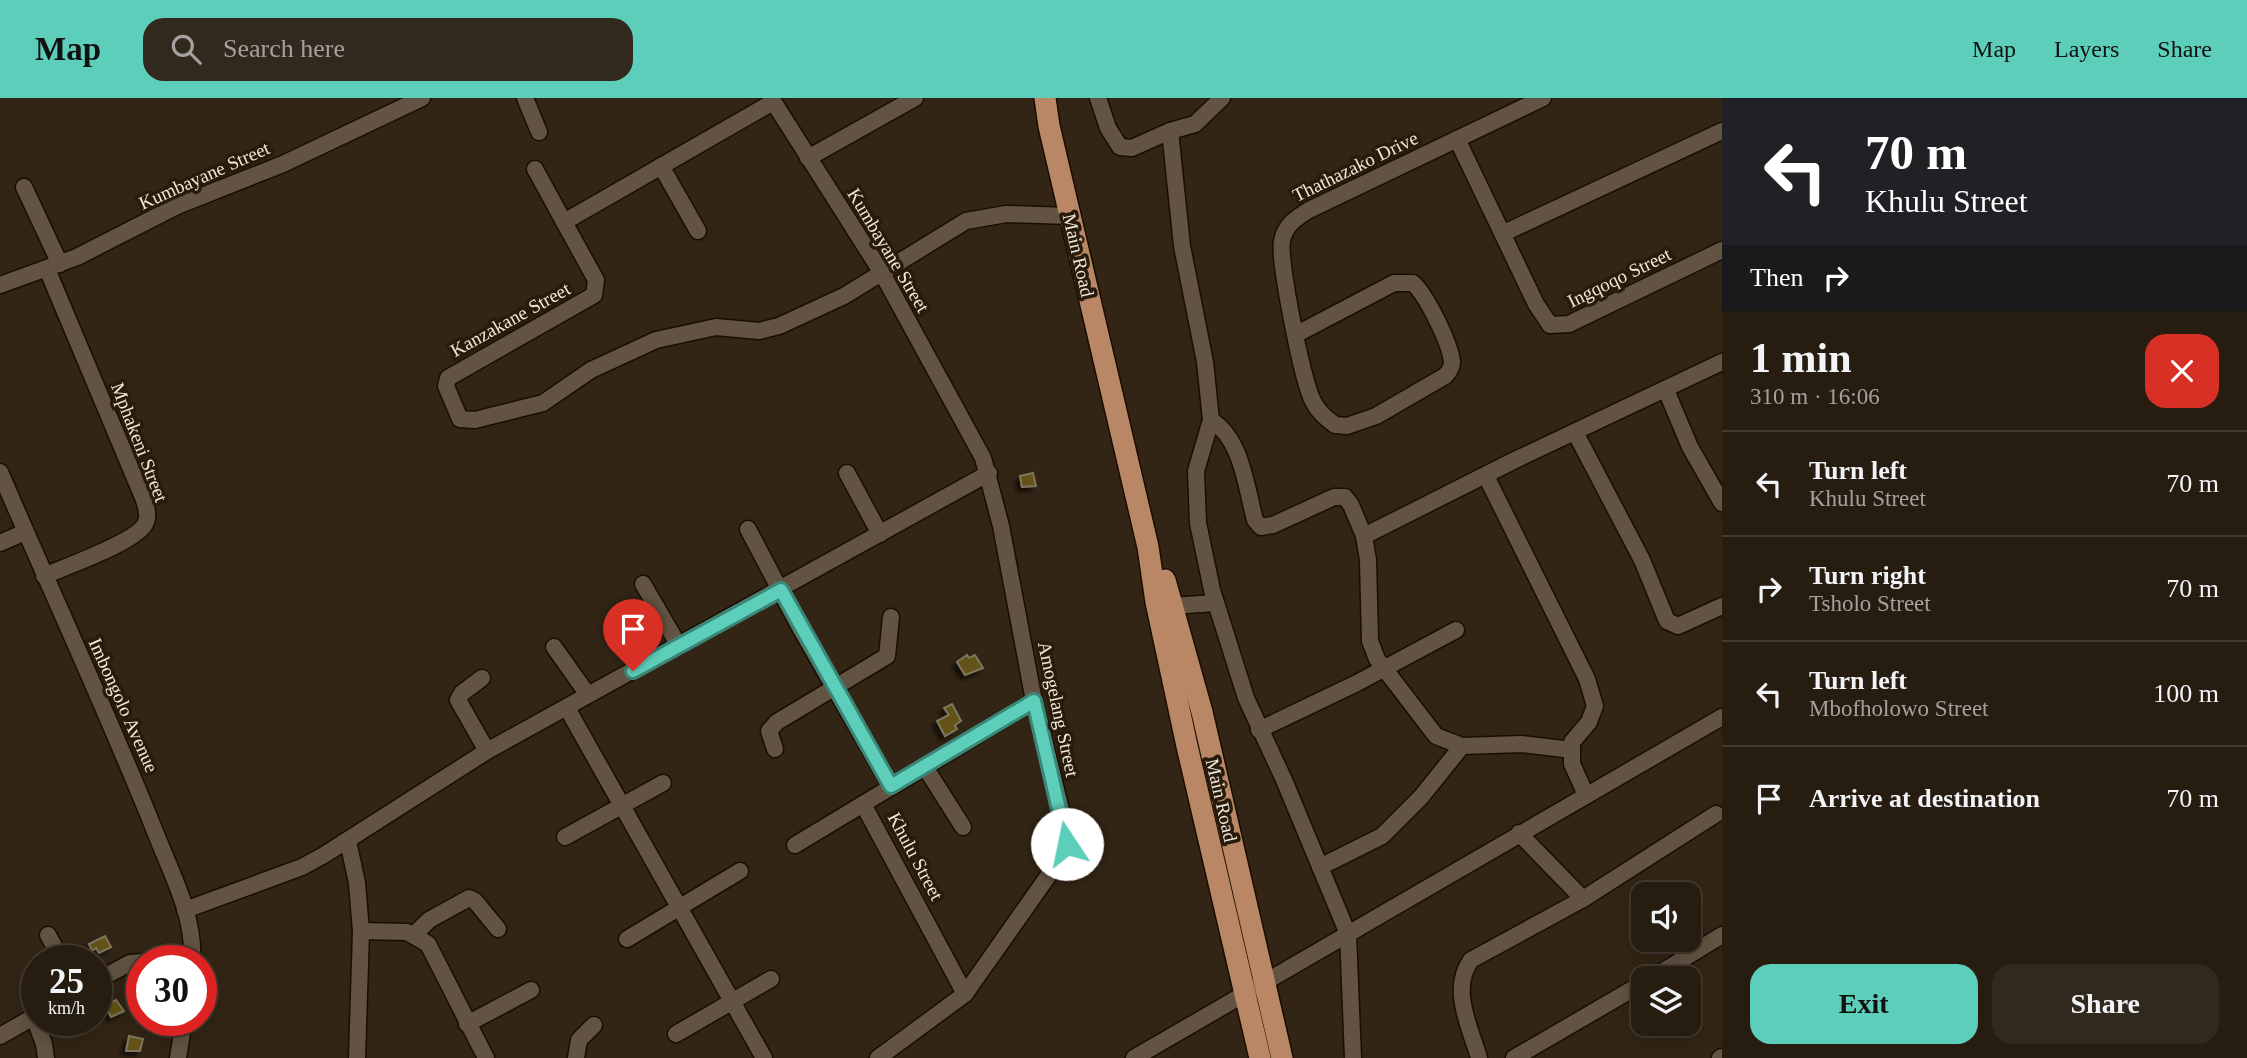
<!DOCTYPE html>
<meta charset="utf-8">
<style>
body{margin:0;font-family:Georgia,serif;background:#32291e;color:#f1f3f6;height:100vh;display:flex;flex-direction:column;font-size:26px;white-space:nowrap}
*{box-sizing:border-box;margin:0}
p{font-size:23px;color:#a4a19f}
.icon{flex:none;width:38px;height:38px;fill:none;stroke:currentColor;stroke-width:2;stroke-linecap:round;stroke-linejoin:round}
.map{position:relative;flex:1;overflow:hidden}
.drawer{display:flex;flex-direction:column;background:#261c10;width:525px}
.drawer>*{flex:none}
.top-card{background:#202124;color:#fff;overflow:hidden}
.controls{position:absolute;left:1631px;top:784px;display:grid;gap:14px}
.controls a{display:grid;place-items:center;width:70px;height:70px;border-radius:14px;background:#261c10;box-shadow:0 4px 18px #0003,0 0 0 2px #423a30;font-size:35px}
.speed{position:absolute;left:21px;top:847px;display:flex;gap:14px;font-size:35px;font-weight:700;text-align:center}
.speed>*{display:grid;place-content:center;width:91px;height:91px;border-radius:50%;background:#261c10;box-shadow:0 4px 18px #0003,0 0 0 2px #423a30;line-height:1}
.speed small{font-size:18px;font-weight:400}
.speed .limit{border:10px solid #d22;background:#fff;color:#111}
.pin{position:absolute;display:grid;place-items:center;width:60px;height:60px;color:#fff;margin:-72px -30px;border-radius:50% 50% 50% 0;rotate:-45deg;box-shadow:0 0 7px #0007}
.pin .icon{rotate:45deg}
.me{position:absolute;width:77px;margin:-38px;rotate:349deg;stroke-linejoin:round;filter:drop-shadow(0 0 5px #0008)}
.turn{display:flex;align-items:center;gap:24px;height:147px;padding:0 28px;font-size:32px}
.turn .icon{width:91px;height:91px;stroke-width:2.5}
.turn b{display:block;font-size:49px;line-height:60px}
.then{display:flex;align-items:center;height:66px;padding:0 28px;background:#0003;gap:14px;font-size:26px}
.round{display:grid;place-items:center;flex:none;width:74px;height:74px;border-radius:21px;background:#32291e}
.head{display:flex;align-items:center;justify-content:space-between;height:119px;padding:0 28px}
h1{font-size:42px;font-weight:800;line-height:52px}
.primary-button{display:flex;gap:14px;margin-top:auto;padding:14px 28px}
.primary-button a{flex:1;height:80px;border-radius:21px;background:#5dceb9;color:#111;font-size:28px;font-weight:800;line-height:80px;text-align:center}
.primary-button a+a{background:#32291e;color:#f1f3f6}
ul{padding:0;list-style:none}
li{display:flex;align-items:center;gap:21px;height:105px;padding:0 28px;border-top:2px solid #423a30}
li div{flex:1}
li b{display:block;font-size:26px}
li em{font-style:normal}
header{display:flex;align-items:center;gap:42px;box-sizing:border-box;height:98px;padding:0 35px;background:#5dceb9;color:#111}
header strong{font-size:33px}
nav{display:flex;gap:38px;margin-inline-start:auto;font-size:24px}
.search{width:490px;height:63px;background:#32291e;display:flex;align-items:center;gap:18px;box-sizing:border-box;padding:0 24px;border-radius:21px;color:#a4a19f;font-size:26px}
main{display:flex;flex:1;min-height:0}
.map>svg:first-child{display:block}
.building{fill:#635215;stroke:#7d7660;stroke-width:2;filter:url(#shadow)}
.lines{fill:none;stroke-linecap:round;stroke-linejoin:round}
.minor-casing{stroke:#190e01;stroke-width:19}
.major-casing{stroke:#190e01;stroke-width:24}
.minor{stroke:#625342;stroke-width:16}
.major{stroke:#b98766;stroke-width:21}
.route-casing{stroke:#3c8678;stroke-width:18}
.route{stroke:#5dceb9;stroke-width:12}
.labels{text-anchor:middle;stroke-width:7;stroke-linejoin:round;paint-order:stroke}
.street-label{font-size:19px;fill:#efe6dc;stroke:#281b0b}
</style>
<header>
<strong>Map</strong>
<div class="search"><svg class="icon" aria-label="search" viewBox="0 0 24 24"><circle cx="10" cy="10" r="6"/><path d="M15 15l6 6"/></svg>Search here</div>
<nav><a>Map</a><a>Layers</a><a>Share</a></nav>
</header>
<main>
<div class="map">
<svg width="1722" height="960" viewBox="0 0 1722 960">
<defs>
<filter id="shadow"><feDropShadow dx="-4.5" dy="4.5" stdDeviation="2" flood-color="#0009"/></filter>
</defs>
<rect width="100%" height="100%" fill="#322515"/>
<g class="building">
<polygon points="1033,375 1036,388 1022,389 1020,378"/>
<polygon points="967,557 969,560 975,557 983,570 965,577 957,564"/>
<polygon points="952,606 961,623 955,627 957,631 945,638 937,623 949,617 944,610"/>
<polygon points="105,838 111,849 99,855 96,850 92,853 89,846"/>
<polygon points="116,902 124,913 111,919 105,907"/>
<polygon points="129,938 143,941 140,953 126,953"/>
</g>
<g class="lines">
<g class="minor-casing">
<g id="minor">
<polyline points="525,0 539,34"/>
<polyline points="771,0 882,175 983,360 1001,428 1034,603 1067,735 1065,754 965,896 878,960"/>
<polyline points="1098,0 1108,30 1120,49 1132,50 1170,33 1195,26 1222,0"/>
<polyline points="773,4 564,124 596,182 594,197 448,280 446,288 460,321 475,322 543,305 591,272 656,242 716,229 759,233 779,228 844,198 966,123 1006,116 1070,118"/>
<polyline points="1170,33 1182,148 1205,264 1211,322 1196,373 1198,425 1212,492 1246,600 1284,682 1348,836 1353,960"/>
<polyline points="1457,41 1536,206 1550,227 1569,226 1722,152"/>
<polyline points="808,60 915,0"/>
<polyline points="661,68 698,133"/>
<polyline points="535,71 564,124"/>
<polyline points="24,89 60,166"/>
<polyline points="1504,135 1722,33"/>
<polyline points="0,187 77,159 177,108 283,66 422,0"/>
<path d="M 1297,236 L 1394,185 L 1413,185 C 1427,198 1450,245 1452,264 C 1452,270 1449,274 1445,278 L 1376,318 L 1347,328 L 1335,327 C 1326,320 1318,314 1313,303 C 1303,286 1278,161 1282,143 C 1285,127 1296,120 1309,112 L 1543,0"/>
<polyline points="1666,292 1690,349 1722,405"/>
<path d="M 1211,322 C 1242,341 1246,389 1255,422 L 1261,429 L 1273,427 L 1334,399 L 1345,399 L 1351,407 L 1364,438 L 1368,462 L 1370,543 L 1377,561 L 1436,638 L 1462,648 L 1522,646 L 1572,652"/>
<polyline points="1575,334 1642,462 1667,523 1678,528 1722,508"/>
<path d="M 0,374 C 51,493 106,611 154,731 C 170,773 195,817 192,863"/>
<polyline points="847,375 880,436"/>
<polyline points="1486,378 1587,581 1595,608 1589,624 1572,644 1572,666 1586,697"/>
<polyline points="748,431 799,528 891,688"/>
<polyline points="1364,438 1515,362 1722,264"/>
<polyline points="0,445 25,434"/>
<path d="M 44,478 C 64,469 140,443 146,424 C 149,417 146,409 144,402 L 47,171"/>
<polyline points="643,486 679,548"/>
<polyline points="1172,508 1215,505"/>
<polyline points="554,549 588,597"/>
<polyline points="482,580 462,595 458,602 487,653"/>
<polyline points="567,610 764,960"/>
<polyline points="1259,632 1357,585 1456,532"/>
<polyline points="775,651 769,633 777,624 887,558 891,519"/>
<polyline points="925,669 963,729"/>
<polyline points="1519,735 1583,801"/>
<polyline points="565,739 663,685"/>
<polyline points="348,743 357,785 361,833 357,960"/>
<polyline points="795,747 863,706"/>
<polyline points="1320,769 1382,738 1421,699 1462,648"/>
<polyline points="185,812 302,769 324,757 487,653 989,375"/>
<polyline points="361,833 407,834 428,846 486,960"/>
<polyline points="415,836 429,822 469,800 475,803 498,831"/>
<polyline points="48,837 62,863"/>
<polyline points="627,841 740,773"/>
<polyline points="1652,880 1722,837"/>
<polyline points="96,883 130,865 142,864"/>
<polyline points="965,896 863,706 1034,603"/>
<polyline points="34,919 44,946 46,960"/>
<polyline points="467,926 531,892"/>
<polyline points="676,936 771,881"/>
<polyline points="0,938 37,917"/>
<polyline points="178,960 184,922"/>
<polyline points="576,960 579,942 594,927"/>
<polyline points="1134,960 1722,619"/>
<path d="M 1479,960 C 1470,929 1450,891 1471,862 L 1583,801 L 1716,716"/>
<polyline points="1514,960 1643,885"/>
<polyline points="1720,960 1722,959"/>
</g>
</g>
<g class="major-casing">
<g id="major">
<polyline points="1045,0 1049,28 1148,449 1156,504 1187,648 1260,960"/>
<polyline points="1165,482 1202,614 1282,960"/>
</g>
</g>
<use href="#minor" class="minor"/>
<use href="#major" class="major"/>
</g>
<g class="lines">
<g class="route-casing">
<polyline id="route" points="633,573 781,492 891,688 1034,603 1067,746"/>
</g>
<use href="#route" class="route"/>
</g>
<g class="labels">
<g class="street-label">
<text transform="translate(1355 68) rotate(-26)" y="7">Thathazako Drive</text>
<text transform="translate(204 77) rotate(-24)" y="7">Kumbayane Street</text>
<text transform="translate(889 152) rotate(59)" y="7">Kumbayane Street</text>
<text transform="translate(1079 157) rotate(77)" y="7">Main Road</text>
<text transform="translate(1619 179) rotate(-26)" y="7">Ingqoqo Street</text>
<text transform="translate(510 221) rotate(-29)" y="7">Kanzakane Street</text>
<text transform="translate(140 344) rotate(69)" y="7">Mphakeni Street</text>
<text transform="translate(124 607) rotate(66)" y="7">Imbongolo Avenue</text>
<text transform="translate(1059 611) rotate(78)" y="7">Amogelang Street</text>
<text transform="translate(1222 702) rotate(77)" y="7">Main Road</text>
<text transform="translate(916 758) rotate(62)" y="7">Khulu Street</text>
</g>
</g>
</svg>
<div class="controls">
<a><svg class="icon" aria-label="sound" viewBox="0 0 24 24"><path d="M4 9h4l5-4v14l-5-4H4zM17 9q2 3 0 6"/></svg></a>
<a><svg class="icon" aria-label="layers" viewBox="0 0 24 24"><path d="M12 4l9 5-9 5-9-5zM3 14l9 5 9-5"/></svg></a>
</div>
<div class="speed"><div>25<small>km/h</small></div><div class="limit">30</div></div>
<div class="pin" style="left:633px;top:573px;background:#d93025"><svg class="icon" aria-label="arrive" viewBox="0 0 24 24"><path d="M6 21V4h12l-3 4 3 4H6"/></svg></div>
<svg class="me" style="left:1067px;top:746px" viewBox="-20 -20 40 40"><circle r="19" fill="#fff"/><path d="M0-13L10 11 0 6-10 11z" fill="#5dceb9"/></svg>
</div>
<section class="drawer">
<div class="top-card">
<div class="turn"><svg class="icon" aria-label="left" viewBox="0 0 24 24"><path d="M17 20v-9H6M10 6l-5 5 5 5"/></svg><div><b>70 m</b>Khulu Street</div></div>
<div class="then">Then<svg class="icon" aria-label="right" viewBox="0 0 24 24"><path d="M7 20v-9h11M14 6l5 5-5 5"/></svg></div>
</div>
<div class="head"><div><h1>1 min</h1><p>310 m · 16:06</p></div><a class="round" style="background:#d93025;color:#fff"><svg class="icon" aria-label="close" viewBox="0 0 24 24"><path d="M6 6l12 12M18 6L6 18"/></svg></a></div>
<ul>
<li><svg class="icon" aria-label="left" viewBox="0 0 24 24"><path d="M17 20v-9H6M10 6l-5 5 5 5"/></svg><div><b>Turn left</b><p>Khulu Street</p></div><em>70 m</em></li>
<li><svg class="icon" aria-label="right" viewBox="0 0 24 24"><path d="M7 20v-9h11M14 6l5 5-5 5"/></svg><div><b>Turn right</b><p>Tsholo Street</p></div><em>70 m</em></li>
<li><svg class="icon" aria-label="left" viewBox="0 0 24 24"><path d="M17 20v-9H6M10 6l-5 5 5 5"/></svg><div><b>Turn left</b><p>Mbofholowo Street</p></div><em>100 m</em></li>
<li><svg class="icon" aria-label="arrive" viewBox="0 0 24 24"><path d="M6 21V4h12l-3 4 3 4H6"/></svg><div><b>Arrive at destination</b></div><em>70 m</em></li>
</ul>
<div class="primary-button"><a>Exit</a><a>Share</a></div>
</section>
</main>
